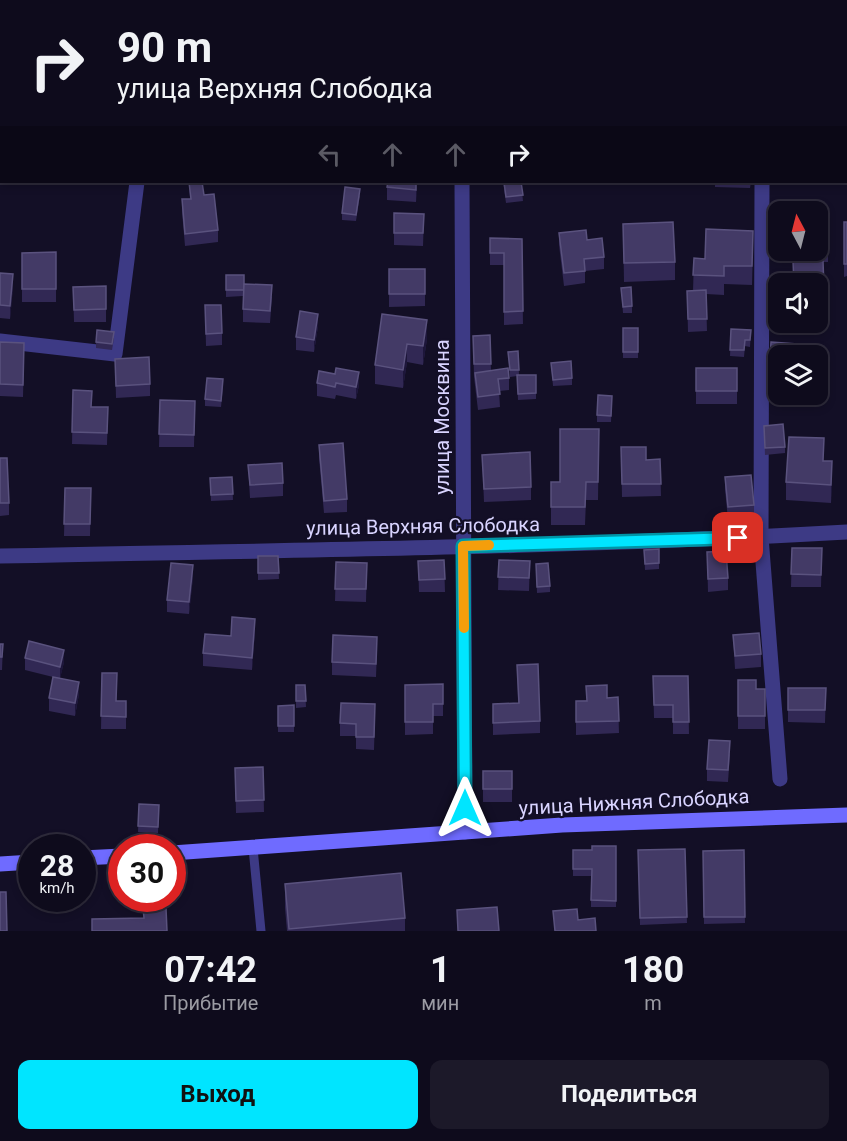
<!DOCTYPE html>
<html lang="ru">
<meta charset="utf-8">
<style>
body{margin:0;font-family:Roboto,sans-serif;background:#1c1929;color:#f1f3f6;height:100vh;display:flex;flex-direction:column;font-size:22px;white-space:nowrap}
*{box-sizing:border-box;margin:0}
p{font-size:20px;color:#9b9ba3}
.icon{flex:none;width:33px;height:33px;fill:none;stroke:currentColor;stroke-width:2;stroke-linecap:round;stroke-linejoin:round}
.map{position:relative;height:931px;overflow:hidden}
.panel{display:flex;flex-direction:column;background:#0e0b1c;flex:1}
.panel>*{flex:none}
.top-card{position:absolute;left:0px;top:0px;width:848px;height:183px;box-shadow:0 3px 9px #0003,0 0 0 2px #2e2b3b;background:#0e0b1c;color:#f1f3f6;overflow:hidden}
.needle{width:39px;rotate:353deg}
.tools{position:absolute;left:768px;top:201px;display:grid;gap:12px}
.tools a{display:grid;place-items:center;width:60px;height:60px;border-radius:12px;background:#0e0b1c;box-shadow:0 3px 9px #0003,0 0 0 2px #2e2b3b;font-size:30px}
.speed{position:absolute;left:18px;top:834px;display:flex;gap:12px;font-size:30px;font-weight:700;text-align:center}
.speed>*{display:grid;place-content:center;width:78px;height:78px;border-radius:50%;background:#0e0b1c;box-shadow:0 3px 9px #0003,0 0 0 2px #2e2b3b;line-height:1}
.speed small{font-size:15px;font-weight:400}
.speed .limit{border:9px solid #d22;background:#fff;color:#111}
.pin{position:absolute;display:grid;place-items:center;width:51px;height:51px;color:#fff;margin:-26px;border-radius:12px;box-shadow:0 3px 9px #0006}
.me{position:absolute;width:66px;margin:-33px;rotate:0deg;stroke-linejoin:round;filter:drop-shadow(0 0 4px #0008)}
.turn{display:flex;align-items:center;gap:21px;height:126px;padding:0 18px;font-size:27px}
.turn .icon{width:78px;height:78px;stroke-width:2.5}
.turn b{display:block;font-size:42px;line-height:51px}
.lanes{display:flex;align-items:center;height:57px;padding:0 18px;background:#0003;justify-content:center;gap:30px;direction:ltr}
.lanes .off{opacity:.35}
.eta{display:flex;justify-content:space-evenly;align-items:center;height:102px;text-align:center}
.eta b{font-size:36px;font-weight:700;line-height:42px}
.cta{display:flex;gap:12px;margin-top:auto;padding:12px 18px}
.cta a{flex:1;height:69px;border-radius:12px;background:#00e5ff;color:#111;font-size:24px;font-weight:700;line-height:69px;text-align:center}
.cta a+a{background:#1c1929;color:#f1f3f6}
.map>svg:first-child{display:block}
.grass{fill:#12302f}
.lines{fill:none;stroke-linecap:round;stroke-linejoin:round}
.service{stroke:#3d3a85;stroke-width:9}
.minor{stroke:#3d3a85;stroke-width:15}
.secondary{stroke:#6f6bff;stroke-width:15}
.wall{fill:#312854}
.shaded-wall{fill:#1d163a}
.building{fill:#433a66;stroke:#5a527e;stroke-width:1.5}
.route-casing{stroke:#0095a6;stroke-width:15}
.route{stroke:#00e5ff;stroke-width:10}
.slow{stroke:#f59e0b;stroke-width:10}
.labels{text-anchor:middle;stroke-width:4.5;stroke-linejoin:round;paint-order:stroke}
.street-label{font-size:20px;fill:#d9d4ff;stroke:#130f26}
</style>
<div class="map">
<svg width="847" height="931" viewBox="0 0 847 931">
<rect width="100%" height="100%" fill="#130f26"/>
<polygon class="grass" points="0,0 438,0 2,2 1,90"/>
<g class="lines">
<polyline class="service" points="253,848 261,931"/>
<g class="minor">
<polyline points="453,2 453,0"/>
<polyline points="0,107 2,108"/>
<polyline points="846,153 847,153"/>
<polyline points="462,182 465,832"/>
<polyline points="762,182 761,537 780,779"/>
<polyline points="0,341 115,354 137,182"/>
<path d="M 0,556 C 282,550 565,548 847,532"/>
</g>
<g class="secondary">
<polyline points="172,853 562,825 847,815"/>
<polyline points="82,858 122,856"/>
<polyline points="0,864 32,862"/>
</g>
</g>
<g class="wall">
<polygon points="683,0 715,0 714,2 686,2"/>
<polygon points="0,16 2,17 2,78 0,77"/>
<polygon points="847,80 847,108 846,108 846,85"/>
<polygon points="189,182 204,195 218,230 218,242 185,246 182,212 182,199 190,199"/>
<polygon points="289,182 321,182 321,184 289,183"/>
<polygon points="417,182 416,202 387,200 387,187"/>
<polygon points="503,182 521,182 523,201 506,203"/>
<polygon points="715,182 751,182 750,188 715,187"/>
<polygon points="360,195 356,221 342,220 342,213"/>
<polygon points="394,213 424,214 423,246 394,245"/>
<polygon points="818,215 828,215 828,262 823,262 824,302 818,303 818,284 800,261 800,250 818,250"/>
<polygon points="844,222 847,222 847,276 844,277"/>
<polygon points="623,224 675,262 675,280 624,282"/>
<polygon points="559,233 587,240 604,257 604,269 585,271 585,283 564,286 559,245"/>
<polygon points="490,238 522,239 523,324 504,325 504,265 490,265"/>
<polygon points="753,249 752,285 724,284 724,295 706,294 707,331 688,332 687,291 693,291 694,258 705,259"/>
<polygon points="56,252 56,302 22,302 22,253"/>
<polygon points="389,269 425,269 425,306 389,307"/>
<polygon points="0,273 13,287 10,319 0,318"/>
<polygon points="226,275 272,297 270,323 243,322 243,296 226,297"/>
<polygon points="106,286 106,322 74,322 73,287"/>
<polygon points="621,288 632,306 632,313 623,313"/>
<polygon points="205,305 222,333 222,345 206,346"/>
<polygon points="382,314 427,339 423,365 407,362 403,388 375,384 375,365"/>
<polygon points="318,326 314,352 296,350 296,337"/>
<rect x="623" y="328" width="15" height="30"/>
<polygon points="731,329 751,330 750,347 745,346 744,357 730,356"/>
<polygon points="490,335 491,371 509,378 509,390 499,391 500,407 478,410 474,377 473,336"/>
<polygon points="114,338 112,350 96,348 96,342"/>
<polygon points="0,342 24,355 23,397 0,396"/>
<polygon points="771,342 797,344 797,356 778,356 778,374 770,373"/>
<polygon points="518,351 519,375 536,375 536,399 518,400 517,376 510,377 508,352"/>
<polygon points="115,359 150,384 150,396 116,398"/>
<polygon points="551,363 572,378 572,385 553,386"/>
<rect x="696" y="368" width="41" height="36"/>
<polygon points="319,371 359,385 356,399 336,395 335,399 317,396 317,383"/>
<polygon points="223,386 221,407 205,406 205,399"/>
<polygon points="73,390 91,407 108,407 107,445 72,444"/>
<polygon points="612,396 611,422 597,422 597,415"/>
<polygon points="160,400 195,401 194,447 159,447"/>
<polygon points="764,426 785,447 785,453 765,455"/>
<polygon points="599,429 598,500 586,500 585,525 551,525 551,482 560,482"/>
<polygon points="319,445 347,499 347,512 324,513 319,458"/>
<polygon points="621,447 646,460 660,459 661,496 622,497"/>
<polygon points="482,455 531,487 531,500 484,502"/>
<polygon points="0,458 9,503 9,515 0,516"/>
<polygon points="824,461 832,480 831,503 786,500 786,482"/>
<polygon points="248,465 283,483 283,496 250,498"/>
<polygon points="232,477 233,500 211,501 210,478"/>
<polygon points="725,477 754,505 754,518 728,520 725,489"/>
<polygon points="65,488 91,488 90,536 64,536"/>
<polygon points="792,548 822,548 821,587 791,587"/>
<polygon points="659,549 659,569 645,570 644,550"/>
<polygon points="707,552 728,578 728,590 708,592"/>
<polygon points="258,556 278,556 279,579 258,580"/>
<polygon points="444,560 445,592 419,592 418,561"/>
<polygon points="499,560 530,561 529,591 498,590"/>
<polygon points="336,562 367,563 366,602 335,601"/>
<polygon points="536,564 550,586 550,592 537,593"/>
<polygon points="193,577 189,614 167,612 167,600"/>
<polygon points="255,631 252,670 203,666 203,653 231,636"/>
<polygon points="733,635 761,654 761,667 735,669"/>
<polygon points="0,644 3,644 2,670 0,670"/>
<polygon points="377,650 376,677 332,675 332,662"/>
<polygon points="25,658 64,662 60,678 79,694 75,716 49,711 49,698 53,677 25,670"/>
<polygon points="517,665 540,721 540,733 493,735 493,704 518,703"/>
<polygon points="102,673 117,701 126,701 126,729 101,729"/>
<polygon points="653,676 688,676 689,734 673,734 673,718 654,718"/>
<polygon points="738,680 756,689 765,689 765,729 738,729"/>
<polygon points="443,684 443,716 433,716 433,734 405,735 405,685"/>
<polygon points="296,685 305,685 306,707 296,708"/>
<polygon points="788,688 826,688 825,723 788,722"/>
<polygon points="618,697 619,733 576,735 576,701"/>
<polygon points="294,705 294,732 278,732 278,706"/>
<polygon points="375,717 374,750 356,749 356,736 340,736 340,723"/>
<polygon points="730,754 728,782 707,781 707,769"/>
<polygon points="263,767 264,812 236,813 235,768"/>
<rect x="483" y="771" width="29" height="31"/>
<polygon points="139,804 159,805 158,833 138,832"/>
<polygon points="616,846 616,907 591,907 591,876 573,876 573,850 592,850"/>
<polygon points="685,849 687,923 640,925 638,850"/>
<polygon points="744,850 745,923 704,924 703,851"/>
<polygon points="285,884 405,918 405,931 287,931 285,908"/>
</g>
<g class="shaded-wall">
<polygon points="416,182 417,182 417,185 416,202"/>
<polygon points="13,274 13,287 10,319 10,306"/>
<polygon points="318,314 318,326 314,352 314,340"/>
<polygon points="427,320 427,339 423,365 423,346"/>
<polygon points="407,344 407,362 403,388 403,370"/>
<polygon points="359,372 359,385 356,399 356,387"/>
<polygon points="832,461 832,480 831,503 831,485"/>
<polygon points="193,565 193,577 189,614 189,602"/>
<polygon points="255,619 255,631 252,670 252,658"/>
<polygon points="64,650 64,662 60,679 60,667"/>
<polygon points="79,682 79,694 75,716 75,703"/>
</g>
<g class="building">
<polygon points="717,0 757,0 756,2 716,2"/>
<polygon points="0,16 2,17 2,60 0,59"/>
<polygon points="847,80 847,96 846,96"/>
<polygon points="189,182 202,182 204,195 214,194 218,230 185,234 182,199 191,199"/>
<polygon points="388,182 416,182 416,190 387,187"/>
<polygon points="504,182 521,182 523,195 506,197"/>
<polygon points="345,187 360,189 356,215 342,213"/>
<polygon points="394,213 424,214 423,233 394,233"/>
<rect x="818" y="215" width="10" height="34"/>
<polygon points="673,222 675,262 624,263 623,224"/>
<rect x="844" y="222" width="3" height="42"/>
<polygon points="706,229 753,231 752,266 724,266 724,276 693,275 694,258 705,259"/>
<polygon points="586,230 587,240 602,238 604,257 584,259 585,271 564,273 559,233"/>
<polygon points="490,238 522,239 523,311 504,312 504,253 490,253"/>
<polygon points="56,252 56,289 22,289 22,253"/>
<polygon points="823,260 824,290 818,290 818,284 794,284 793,261"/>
<rect x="389" y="269" width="36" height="25"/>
<polygon points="0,273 13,274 10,306 0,305"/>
<rect x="226" y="275" width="18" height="15"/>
<polygon points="244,284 272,285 270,311 243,309"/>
<polygon points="106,286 106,309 74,310 73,287"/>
<polygon points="631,287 632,306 623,307 621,288"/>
<polygon points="706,290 707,319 688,319 687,291"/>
<polygon points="205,305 221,305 222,333 206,334"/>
<polygon points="300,311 318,314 314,340 296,337"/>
<polygon points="382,314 427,320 423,346 407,344 403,370 375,365"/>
<rect x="623" y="328" width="15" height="24"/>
<polygon points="731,329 751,330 750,340 745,340 744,350 730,350"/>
<polygon points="97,330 114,332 112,344 96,342"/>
<polygon points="490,335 491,364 474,364 473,336"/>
<polygon points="0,342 24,343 23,385 0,384"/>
<polygon points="771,342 797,344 796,356 778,356 778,361 770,361"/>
<polygon points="518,351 519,370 510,370 508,352"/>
<polygon points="149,357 150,384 116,386 115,359"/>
<polygon points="571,361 572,378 553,380 551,363"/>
<polygon points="336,368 359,372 356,387 336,383 335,387 317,383 319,371 335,374"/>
<polygon points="508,368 509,378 498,379 500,394 478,397 475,373"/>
<rect x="696" y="368" width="41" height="23"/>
<polygon points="517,375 536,375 536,393 518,394"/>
<polygon points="207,378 223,379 221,401 205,399"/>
<polygon points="73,390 92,391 91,407 108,407 107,433 72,432"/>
<polygon points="598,395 612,396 611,416 597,415"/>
<polygon points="160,400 195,401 194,435 159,434"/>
<polygon points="783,424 785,447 765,448 764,426"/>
<polygon points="560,429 599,429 598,482 586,482 585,507 551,507 551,482 560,482"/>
<polygon points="789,437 824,438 823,461 832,461 831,485 786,482"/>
<polygon points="343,443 347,499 324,501 319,445"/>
<polygon points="621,447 646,447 646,460 660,459 661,484 622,484"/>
<polygon points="530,452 531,487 484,489 482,455"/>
<polygon points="0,458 7,458 9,503 0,503"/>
<polygon points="282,463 283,483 250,485 248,465"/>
<polygon points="751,475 754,505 728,507 725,477"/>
<polygon points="232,477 233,494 211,495 210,478"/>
<polygon points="65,488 91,488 90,524 64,524"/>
<polygon points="792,548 822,548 821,575 791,574"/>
<polygon points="659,549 659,563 645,564 644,550"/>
<polygon points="726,551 728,578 708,579 707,552"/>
<polygon points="258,556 278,556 279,573 258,573"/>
<polygon points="444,560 445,579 419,580 418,561"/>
<polygon points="499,560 530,561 529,578 498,577"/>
<polygon points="336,562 367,563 366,589 335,589"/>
<polygon points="171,563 193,565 189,602 167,600"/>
<polygon points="548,563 550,586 537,587 536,564"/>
<polygon points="232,617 255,619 252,658 203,653 205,634 231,636"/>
<polygon points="759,633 761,654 735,656 733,635"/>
<polygon points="333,635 377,637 376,664 332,662"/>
<polygon points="29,641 64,650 60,667 25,658"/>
<polygon points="0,644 3,644 2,657 0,657"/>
<polygon points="538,664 540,721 493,723 493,704 519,703 517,665"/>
<polygon points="102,673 117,673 116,701 126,701 126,717 101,716"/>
<polygon points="653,676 688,676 689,722 673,722 673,705 654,705"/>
<polygon points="53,677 79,682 75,703 49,698"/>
<polygon points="738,680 756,680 756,689 765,689 765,716 738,716"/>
<polygon points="443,684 443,704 433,704 433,722 405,722 405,685"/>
<polygon points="296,685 305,685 306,701 296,701"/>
<polygon points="607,685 607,698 618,697 619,721 576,722 576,701 587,701 586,686"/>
<polygon points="788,688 826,688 825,710 788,710"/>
<polygon points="341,703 375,704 374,737 356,737 356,724 340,723"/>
<polygon points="294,705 294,726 278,726 278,706"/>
<polygon points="709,740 730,741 728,770 707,769"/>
<polygon points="263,767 264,800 236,801 235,768"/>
<rect x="483" y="771" width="29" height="18"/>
<polygon points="139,804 159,805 158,827 138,826"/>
<polygon points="592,846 616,846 616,901 591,900 592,869 573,869 573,850 592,850"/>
<polygon points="685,849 687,917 640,918 638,850"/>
<polygon points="744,850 745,917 704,917 703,851"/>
<polygon points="401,873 405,918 289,929 285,884"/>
<polygon points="0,892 6,892 7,931 0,931"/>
<polygon points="497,907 499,931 458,931 457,910"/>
<polygon points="143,908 166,908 167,931 92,931 92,919 144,918"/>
<polygon points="577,909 578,920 595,918 596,931 555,931 553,911"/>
</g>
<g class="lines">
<g class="route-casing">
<polyline id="route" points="465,808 463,546 738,538"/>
</g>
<use href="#route" class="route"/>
<polyline class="slow" points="464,628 463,546 489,545"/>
</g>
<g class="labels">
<g class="street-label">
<text transform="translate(442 417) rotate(-90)" y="7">улица Москвина</text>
<text transform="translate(423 526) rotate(-1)" y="7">улица Верхняя Слободка</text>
<text transform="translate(634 802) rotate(-3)" y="7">улица Нижняя Слободка</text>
</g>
</g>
</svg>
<div class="tools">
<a><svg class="needle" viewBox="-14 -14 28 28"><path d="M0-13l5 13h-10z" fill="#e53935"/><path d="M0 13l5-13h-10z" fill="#9b9ba3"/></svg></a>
<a><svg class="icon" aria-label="sound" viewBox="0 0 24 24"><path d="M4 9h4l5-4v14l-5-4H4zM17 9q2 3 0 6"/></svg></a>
<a><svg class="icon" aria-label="layers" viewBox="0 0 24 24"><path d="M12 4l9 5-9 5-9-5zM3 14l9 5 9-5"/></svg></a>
</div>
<div class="speed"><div>28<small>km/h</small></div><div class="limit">30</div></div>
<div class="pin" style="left:738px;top:538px;background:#d93025"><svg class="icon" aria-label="arrive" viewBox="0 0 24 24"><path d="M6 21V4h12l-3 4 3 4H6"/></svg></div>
<svg class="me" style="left:465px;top:808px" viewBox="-20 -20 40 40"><path d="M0-17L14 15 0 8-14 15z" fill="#00e5ff" stroke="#fff" stroke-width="4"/></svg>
<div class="top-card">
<div class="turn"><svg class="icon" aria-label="right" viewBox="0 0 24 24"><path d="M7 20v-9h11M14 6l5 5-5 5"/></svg><div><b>90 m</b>улица Верхняя Слободка</div></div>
<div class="lanes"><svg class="icon off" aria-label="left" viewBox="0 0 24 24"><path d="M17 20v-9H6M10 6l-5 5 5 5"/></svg><svg class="icon off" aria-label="ahead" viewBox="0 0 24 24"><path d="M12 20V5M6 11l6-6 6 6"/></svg><svg class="icon off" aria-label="ahead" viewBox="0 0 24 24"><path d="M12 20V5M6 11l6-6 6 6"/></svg><svg class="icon" aria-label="right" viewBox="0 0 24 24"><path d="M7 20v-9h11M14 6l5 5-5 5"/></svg></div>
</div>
</div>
<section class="panel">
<div class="eta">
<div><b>07:42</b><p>Прибытие</p></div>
<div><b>1</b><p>мин</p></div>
<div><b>180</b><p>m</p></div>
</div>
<div class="cta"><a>Выход</a><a>Поделиться</a></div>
</section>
